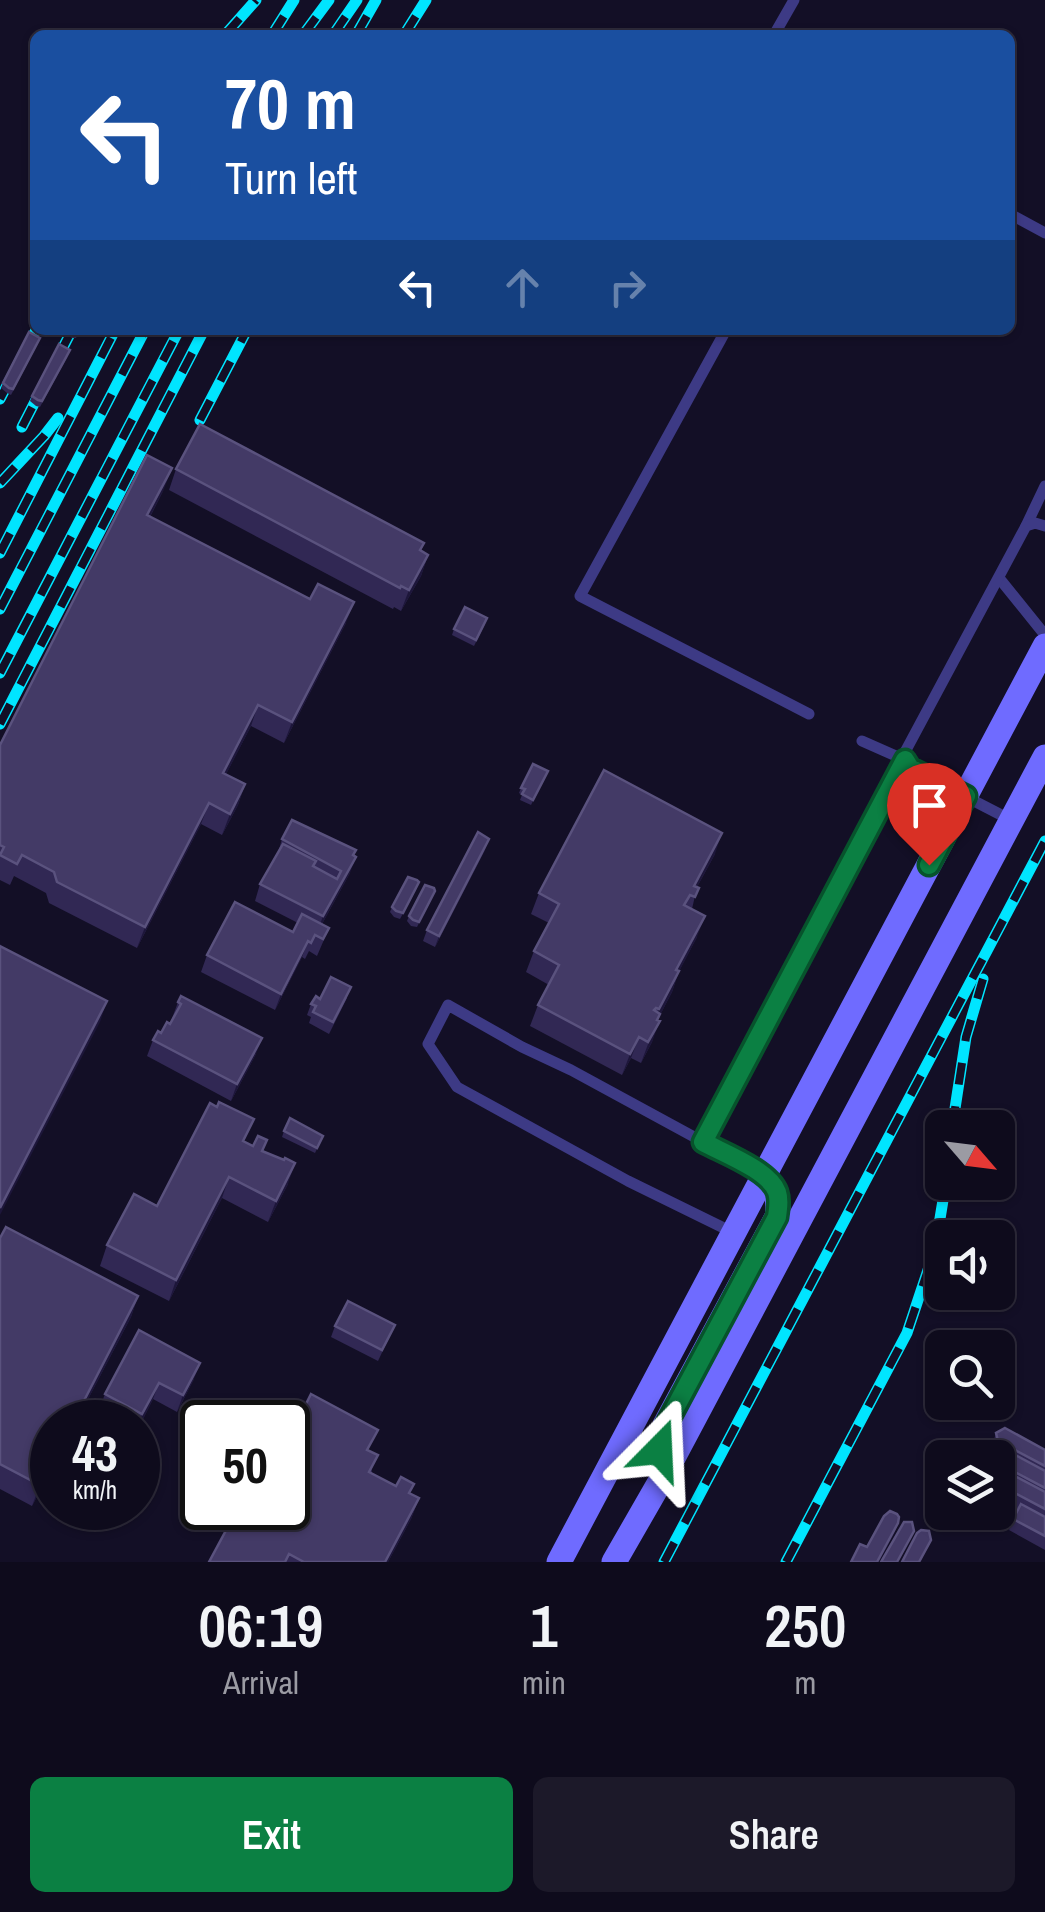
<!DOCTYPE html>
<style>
body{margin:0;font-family:"Archivo Narrow",sans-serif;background:#1c1929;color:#f1f3f6;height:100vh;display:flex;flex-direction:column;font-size:38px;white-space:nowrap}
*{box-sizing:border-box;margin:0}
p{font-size:32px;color:#9b9ba3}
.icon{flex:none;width:55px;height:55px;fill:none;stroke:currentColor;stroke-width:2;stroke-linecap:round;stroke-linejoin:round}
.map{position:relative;height:1562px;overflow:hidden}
.sheet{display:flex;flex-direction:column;background:#0e0b1c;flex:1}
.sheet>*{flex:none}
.banner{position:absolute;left:30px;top:30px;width:985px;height:305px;border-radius:15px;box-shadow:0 2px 8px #0004,0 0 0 2px #2e2b3b;background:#1a4fa0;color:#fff;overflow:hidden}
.needle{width:65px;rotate:118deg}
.fabs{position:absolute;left:925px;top:1110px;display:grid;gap:20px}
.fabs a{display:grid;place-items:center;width:90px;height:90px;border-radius:15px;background:#0e0b1c;box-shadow:0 2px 8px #0004,0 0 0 2px #2e2b3b;font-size:50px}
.speed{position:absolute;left:30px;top:1400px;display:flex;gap:20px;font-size:50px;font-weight:700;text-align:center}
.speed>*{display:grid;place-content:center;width:130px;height:130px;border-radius:50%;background:#0e0b1c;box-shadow:0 2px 8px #0004,0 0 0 2px #2e2b3b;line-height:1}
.speed small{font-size:25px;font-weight:400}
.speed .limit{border:5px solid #111;border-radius:15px;background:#fff;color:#111}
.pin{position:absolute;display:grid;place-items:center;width:85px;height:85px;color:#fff;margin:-102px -42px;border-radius:50% 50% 50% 0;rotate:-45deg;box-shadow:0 0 10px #0007}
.pin .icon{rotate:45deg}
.me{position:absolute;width:110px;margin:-55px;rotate:21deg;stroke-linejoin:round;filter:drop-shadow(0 0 8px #0008)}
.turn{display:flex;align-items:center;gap:35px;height:210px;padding:0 30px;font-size:45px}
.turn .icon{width:130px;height:130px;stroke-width:2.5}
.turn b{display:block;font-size:70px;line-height:85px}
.lanes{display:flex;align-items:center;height:95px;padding:0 30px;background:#0003;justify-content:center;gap:50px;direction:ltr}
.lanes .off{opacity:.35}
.eta{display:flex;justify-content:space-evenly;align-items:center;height:170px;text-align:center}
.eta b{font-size:60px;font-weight:600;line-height:70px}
.primary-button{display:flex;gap:20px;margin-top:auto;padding:20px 30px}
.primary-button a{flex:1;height:115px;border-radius:15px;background:#0b8043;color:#fff;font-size:40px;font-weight:600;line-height:115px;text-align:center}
.primary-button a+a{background:#1c1929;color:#f1f3f6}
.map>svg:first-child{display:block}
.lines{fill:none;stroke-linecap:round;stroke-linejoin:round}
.lane{stroke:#3d3a85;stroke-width:11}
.secondary{stroke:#6f6bff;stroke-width:25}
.rail-casing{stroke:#00e5ff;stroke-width:11}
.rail{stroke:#130f26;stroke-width:8;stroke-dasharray:22;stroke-linecap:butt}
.wall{fill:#312854}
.shaded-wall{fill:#1d163a}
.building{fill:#433a66;stroke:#5a527e;stroke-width:2.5}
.route-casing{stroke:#07532c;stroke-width:25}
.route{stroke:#0b8043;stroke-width:18}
</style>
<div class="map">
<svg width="1045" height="1562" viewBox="0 0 1045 1562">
<rect width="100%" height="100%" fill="#130f26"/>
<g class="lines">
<g class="lane">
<polyline points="774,35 794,0"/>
<polyline points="1010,214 1045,233"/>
<polyline points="726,330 580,596 809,714"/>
<polyline points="1026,526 1045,486"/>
<polyline points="999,578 1045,635"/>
<polyline points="862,741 905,760 910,768 1011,820"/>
<polyline points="703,1142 905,760 905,752 1026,526 1035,523 1045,526"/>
<polyline points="734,1233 628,1181 457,1087 428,1044 448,1005 522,1047 571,1070 764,1175"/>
</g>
<g class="secondary">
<path d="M 664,1475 L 659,1450 L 665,1425 L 777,1217 C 780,1199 776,1189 764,1175"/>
<polyline points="559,1562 1045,646"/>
<polyline points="614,1562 664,1475 1045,757"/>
</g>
<g class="rail-casing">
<g id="rail">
<polyline points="225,35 256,0"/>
<polyline points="272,35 294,0"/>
<polyline points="303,35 329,0"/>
<polyline points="333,35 357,0"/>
<polyline points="356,35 376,0"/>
<polyline points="404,35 426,0"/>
<polyline points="0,399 36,330"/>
<polyline points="200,420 247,330"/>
<polyline points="22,427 72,330"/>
<polyline points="0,483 44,436 58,418"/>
<polyline points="0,553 115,330"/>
<polyline points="0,609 145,330"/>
<polyline points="0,673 179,330"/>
<polyline points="0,724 204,330"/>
<polyline points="952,1128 966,1037 983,979"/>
<polyline points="664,1562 1045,841"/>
<polyline points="786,1562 907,1333 935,1249 946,1182"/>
</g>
</g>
<use href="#rail" class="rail"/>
</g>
<g class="wall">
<polygon points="67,330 80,330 76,338 72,338 66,334"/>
<polygon points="38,343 11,395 7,393 1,388 3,383"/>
<polygon points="68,356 40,407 36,406 30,401 32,396"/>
<polygon points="176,469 424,543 421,551 428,555 421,576 401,611 394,607 393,609 169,490"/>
<polygon points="164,489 150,517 346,623 284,743 251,726 226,774 245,784 238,805 222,835 201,824 137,948 49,903 46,893 14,876 10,885 0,880 0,745"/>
<polygon points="485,624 474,646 452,635 454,629"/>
<polygon points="548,771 531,805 520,800 522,795 519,793 521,788"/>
<polygon points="282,839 350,873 322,924 329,928 317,956 309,951 305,959 302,957 275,1010 201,972 207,955 293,932 298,923 255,901 260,884 277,856"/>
<polygon points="485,850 435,947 423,941 427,930"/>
<polygon points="715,854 697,887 692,909 697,937 679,971 672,992 660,1015 652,1042 641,1063 631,1058 622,1075 530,1026 538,1005 549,985 526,972 534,951 549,923 531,914 539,893"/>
<polygon points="417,888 400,919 394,917 390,912 392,907"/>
<polygon points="435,891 417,927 411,926 407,921 409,916"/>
<polygon points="347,998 329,1034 309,1023 311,1017 307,1015 311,1004 320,999"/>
<polygon points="178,1002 256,1054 231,1101 147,1056 153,1040 170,1024"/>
<polygon points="284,1131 323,1136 315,1153 282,1137"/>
<polygon points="246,1142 263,1152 288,1184 268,1222 222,1198 169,1301 100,1266 107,1245"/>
<polygon points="0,1238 138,1296 131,1317 76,1422 52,1422 52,1467 32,1506 0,1489"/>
<polygon points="395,1325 378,1361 331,1337 335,1326"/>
<polygon points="139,1330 194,1379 177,1412 153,1399 138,1429 138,1422 122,1422 99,1410 105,1394"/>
<polygon points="996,1433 1045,1450 1045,1550 1009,1530 1019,1509 998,1497 998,1458 984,1458 987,1448 992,1446"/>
<polygon points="288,1440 370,1451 372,1473 396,1486 414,1484 410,1493 419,1498 411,1519 388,1562 209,1562 288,1518 295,1505 288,1502"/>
</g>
<g class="shaded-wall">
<polygon points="172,468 164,489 140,536 147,515"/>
<polygon points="428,555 421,576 401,611 409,590"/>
<polygon points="354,602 346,623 284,743 292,722"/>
<polygon points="258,705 251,726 216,794 223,773"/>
<polygon points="245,784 238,805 222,835 230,814"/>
<polygon points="209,803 201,824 137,948 145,927"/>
<polygon points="722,833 715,854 692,896 694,886"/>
<polygon points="489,839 485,850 435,947 439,936"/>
<polygon points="356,857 350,873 317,933 323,916"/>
<polygon points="705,916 697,937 669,991 676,970"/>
<polygon points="308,941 302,957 275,1010 281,994"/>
<polygon points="679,971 672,992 660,1015 653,1034 660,1021 652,1042 641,1063 657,1020 651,1030 659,1009"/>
<polygon points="107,1001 100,1022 0,1215 0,1208"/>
<polygon points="639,1037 631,1058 622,1075 630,1054"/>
<polygon points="262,1038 256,1054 231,1101 237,1084"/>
<polygon points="295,1163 288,1184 268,1222 276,1201"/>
<polygon points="229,1177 222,1198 169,1301 176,1280"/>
<polygon points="138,1296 131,1317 76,1422 73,1422"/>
<polygon points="200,1363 194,1379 177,1412 183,1395"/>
<polygon points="159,1383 153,1399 138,1429 142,1414"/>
<polygon points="52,1461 52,1467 32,1506 40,1485"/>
<polygon points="419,1498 411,1519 388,1562 385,1562"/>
<polygon points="898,1523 894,1534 879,1562 877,1562"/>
</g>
<g class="building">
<polygon points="29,332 40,338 13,389 9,388 3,383"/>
<polygon points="59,344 70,350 42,401 38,400 32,396"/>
<polygon points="200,424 424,543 420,550 428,555 409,590 401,586 400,588 176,469"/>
<polygon points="147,455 172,468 147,515 310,599 318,584 354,602 292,722 258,705 223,773 245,784 230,814 209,803 145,927 57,882 54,872 22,855 17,864 0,855 4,847 0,845 0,745"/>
<polygon points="465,607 487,618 476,640 454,629"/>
<polygon points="533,764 548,771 533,800 522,794 525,789 521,788"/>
<polygon points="604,770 722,833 694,886 699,888 695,897 690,895 684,905 705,916 676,970 679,971 659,1009 656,1008 654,1010 660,1014 657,1020 660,1021 648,1042 639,1037 630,1054 538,1005 559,965 534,951 559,904 539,893"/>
<polygon points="292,820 356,850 353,855 356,857 323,916 260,884 283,844 316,861 313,866 337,879 341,871 282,839"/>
<polygon points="478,832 489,839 439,936 427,930"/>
<polygon points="408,877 417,880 419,882 403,913 396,911 392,907"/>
<polygon points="425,885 434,888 435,891 419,922 413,920 409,916"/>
<polygon points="235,902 293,932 302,914 329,928 323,939 315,935 311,943 308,941 281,994 207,955"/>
<polygon points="0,946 107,1001 0,1208"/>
<polygon points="331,977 351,987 333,1022 313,1012 316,1006 311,1004 316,996 320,999"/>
<polygon points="181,996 262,1038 237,1084 153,1040 158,1031 161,1033 167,1022 170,1024 181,1004 178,1002"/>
<polygon points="219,1102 254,1119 243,1141 253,1146 258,1136 267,1140 262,1151 284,1160 285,1158 295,1163 276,1201 229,1177 176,1280 107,1245 134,1194 157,1206 210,1103 217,1107"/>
<polygon points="290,1118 323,1136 317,1148 284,1131"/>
<polygon points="6,1227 138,1296 73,1422 52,1422 52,1461 40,1485 0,1464 0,1238"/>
<polygon points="348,1301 395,1325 382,1350 335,1326"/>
<polygon points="139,1330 200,1363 183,1395 159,1383 142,1414 105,1394"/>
<polygon points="311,1394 378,1430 367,1450 378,1455 369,1472 396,1486 401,1477 414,1484 409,1493 419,1498 385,1562 304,1562 289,1554 285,1562 209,1562 238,1508 252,1508 275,1520 279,1513 288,1518 308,1480 306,1479 303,1484 288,1477 288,1440"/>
<polygon points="1005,1428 1045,1450 1045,1466 998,1441 996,1433"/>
<polygon points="995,1444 1045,1471 1045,1488 998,1463 998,1458 989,1458 987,1448"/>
<polygon points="998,1467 1045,1492 1045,1509 998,1484"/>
<polygon points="1021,1504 1045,1517 1045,1536 1013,1519"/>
<polygon points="890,1511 897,1514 899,1517 898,1523 877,1562 851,1562 860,1544 867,1547 884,1516"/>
<polygon points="904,1522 912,1522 914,1531 897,1562 881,1562"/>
<polygon points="921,1530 929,1531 931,1540 919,1562 902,1562 917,1533"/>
</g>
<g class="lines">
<g class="route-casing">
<path id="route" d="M 659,1450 L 666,1425 L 777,1217 C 778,1208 780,1201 777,1192 C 769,1170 723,1153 703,1142 L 905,760 L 910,768 L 966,796 L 929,865"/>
</g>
<use href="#route" class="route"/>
</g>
</svg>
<div class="fabs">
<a><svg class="needle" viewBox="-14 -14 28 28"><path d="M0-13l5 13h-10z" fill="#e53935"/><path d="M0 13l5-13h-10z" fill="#9b9ba3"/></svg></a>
<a><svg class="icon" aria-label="sound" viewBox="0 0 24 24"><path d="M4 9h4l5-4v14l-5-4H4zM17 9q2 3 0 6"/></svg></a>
<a><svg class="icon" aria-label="search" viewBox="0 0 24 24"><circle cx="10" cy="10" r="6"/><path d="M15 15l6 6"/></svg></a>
<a><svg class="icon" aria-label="layers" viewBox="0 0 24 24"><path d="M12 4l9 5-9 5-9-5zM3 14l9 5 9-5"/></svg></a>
</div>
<div class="speed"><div>43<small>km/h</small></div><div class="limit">50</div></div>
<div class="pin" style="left:929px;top:865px;background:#d93025"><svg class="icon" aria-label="arrive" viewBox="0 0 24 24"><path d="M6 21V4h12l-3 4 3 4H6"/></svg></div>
<svg class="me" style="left:659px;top:1450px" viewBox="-20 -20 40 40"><path d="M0-17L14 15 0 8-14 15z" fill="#0b8043" stroke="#fff" stroke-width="4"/></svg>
<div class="banner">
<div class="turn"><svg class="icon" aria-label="left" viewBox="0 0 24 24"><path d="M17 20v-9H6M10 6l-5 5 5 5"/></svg><div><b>70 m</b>Turn left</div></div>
<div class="lanes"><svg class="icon" aria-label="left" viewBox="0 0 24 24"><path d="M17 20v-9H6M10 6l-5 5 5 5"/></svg><svg class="icon off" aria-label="ahead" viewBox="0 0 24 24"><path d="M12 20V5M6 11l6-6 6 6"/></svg><svg class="icon off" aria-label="right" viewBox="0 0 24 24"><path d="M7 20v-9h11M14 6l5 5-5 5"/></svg></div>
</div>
</div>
<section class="sheet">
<div class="eta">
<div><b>06:19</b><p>Arrival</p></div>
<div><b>1</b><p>min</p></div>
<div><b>250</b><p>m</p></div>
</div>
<div class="primary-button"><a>Exit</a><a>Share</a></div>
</section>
